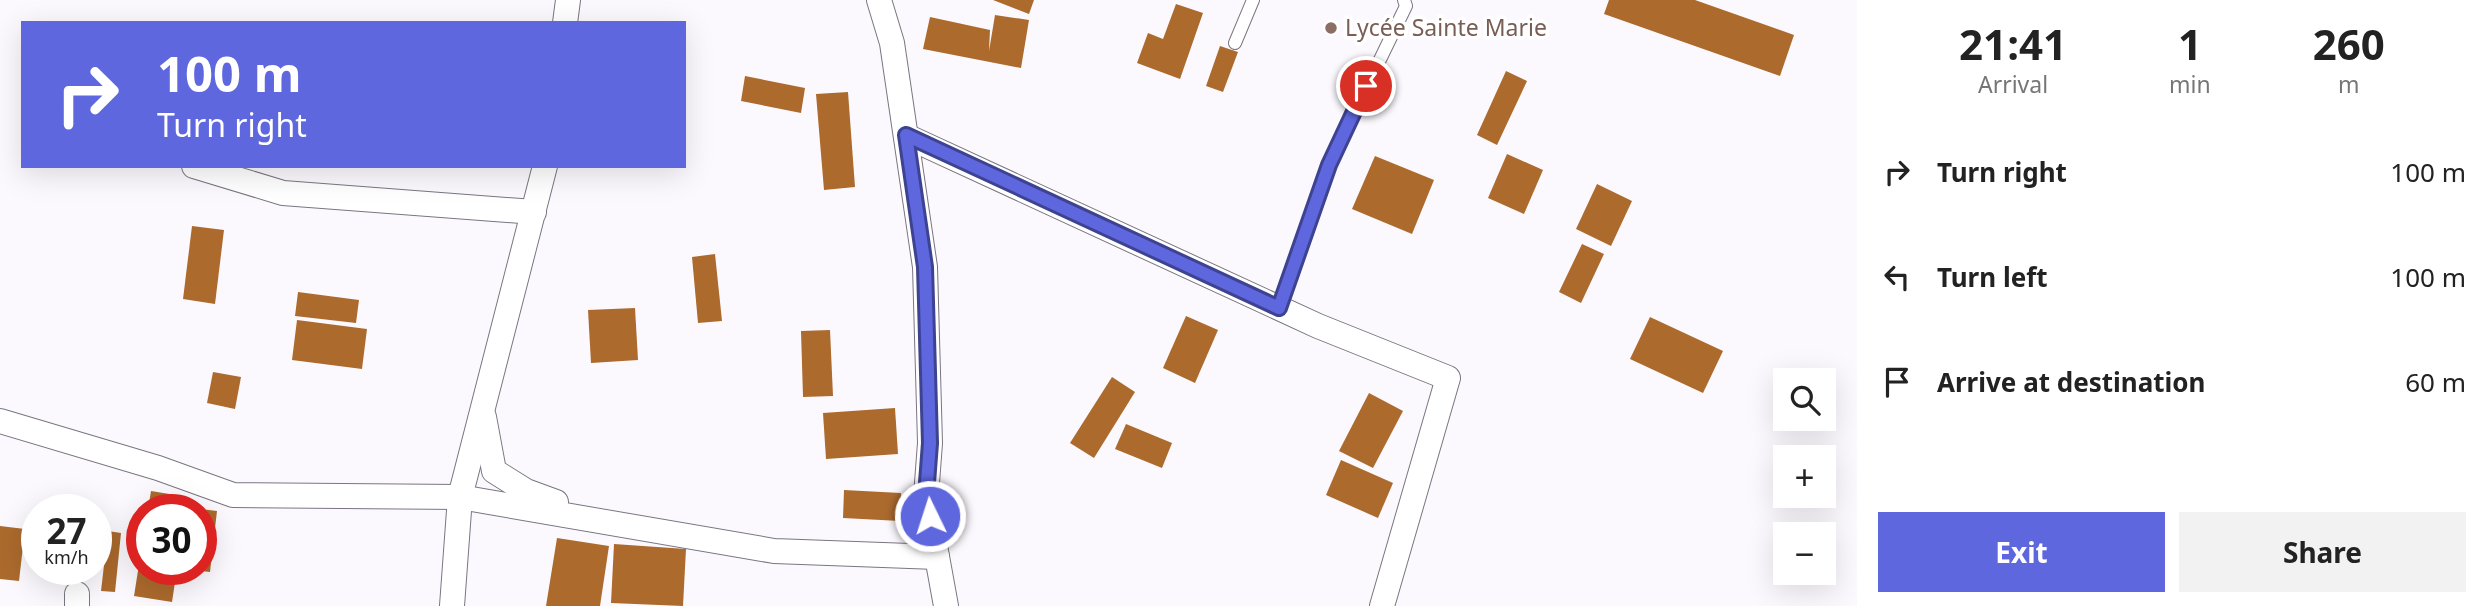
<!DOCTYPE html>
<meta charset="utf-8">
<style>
body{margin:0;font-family:"Noto Sans",sans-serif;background:#f2f2f2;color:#222;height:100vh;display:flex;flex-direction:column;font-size:26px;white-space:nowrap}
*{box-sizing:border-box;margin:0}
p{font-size:23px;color:#767676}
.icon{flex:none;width:38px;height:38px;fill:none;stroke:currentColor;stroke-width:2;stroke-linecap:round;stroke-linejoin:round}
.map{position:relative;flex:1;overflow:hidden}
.side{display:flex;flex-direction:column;background:#fff;width:630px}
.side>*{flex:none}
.guide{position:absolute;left:21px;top:21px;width:665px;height:147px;border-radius:0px;box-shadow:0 7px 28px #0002;background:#5f67df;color:#fff;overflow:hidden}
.buttons{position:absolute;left:1773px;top:368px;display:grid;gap:14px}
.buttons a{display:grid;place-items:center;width:63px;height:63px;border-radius:0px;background:#fff;box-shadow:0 7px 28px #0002;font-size:35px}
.speed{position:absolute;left:21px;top:494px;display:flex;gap:14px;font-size:35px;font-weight:700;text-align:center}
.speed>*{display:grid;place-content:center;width:91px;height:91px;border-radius:50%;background:#fff;box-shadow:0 7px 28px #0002;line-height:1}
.speed small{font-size:18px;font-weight:400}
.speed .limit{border:10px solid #d22;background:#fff;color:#111}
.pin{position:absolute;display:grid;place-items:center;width:60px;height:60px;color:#fff;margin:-30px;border:4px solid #fff;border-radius:50%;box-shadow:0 2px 7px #0007}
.me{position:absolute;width:77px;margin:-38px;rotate:356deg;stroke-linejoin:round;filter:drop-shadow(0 0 5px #0008)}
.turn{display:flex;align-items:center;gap:24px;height:147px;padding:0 21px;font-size:32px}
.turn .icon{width:91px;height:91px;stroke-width:2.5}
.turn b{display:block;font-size:49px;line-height:60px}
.eta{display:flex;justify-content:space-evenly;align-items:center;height:119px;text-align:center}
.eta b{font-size:42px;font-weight:700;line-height:49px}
.button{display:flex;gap:14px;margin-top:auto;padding:14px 21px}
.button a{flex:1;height:80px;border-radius:0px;background:#5f67df;color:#fff;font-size:28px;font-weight:700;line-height:80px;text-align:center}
.button a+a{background:#f2f2f2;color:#222}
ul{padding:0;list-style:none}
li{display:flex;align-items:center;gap:21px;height:105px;padding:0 21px}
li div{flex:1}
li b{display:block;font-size:26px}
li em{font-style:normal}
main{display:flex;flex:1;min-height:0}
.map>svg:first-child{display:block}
.building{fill:#ac6a2d}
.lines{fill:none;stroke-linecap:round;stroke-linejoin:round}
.service-casing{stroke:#7a7580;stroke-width:14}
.minor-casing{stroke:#7a7580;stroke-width:26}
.service{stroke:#fff;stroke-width:12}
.minor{stroke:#fff;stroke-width:24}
.route-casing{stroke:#3e4391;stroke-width:18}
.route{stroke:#5f67df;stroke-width:12}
.education-dot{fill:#8d6e63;stroke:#fff;stroke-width:2.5}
.labels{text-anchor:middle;stroke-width:7;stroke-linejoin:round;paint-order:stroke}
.education-label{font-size:23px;fill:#785e54;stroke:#fff;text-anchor:start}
</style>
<main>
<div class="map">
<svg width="1857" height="606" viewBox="0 0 1857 606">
<rect width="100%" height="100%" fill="#fcf9fe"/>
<g class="building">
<polygon points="993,0 1034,0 1029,14"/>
<polygon points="1609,0 1695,0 1794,35 1780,76 1604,14"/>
<polygon points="1176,4 1203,13 1180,79 1137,63 1148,33 1163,39"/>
<polygon points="995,15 1029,20 1021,68 923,49 930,17 990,30 989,51"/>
<polygon points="1220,46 1238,52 1223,92 1206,86"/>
<polygon points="1506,71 1527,81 1497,145 1477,135"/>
<polygon points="745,76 805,88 801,113 741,101"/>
<polygon points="848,92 855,187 824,190 816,94"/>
<polygon points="1507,154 1543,170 1524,214 1488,198"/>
<polygon points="1375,156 1434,180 1412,234 1352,209"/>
<polygon points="1597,184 1632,201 1611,246 1576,229"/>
<polygon points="192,226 224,230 215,304 183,299"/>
<polygon points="1582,244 1604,254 1581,303 1559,292"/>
<polygon points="715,254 722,321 698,323 692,257"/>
<polygon points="298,292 359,300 356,323 295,316"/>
<polygon points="635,308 638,360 591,363 588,310"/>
<polygon points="1186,316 1218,330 1195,383 1163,368"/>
<polygon points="1650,317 1723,351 1703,393 1630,359"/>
<polygon points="297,320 367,329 362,369 292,360"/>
<polygon points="830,330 833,396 803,397 801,331"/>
<polygon points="213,372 241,377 235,409 207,403"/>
<polygon points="1112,377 1135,392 1094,458 1070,443"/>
<polygon points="1369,393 1403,411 1373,468 1339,451"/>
<polygon points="895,408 898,454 826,459 823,413"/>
<polygon points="1126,424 1172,443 1162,468 1115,449"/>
<polygon points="1341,460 1393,483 1378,518 1326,495"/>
<polygon points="844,490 901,493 900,521 843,518"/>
<polygon points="151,491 188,497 187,509 148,509"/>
<polygon points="201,509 217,511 210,572 201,571"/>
<polygon points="0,526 25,529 19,581 0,579"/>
<polygon points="108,531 121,533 115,592 101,591"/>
<polygon points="557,538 609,546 600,606 546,606"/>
<polygon points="614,544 686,549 683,606 611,603"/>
<polygon points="140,558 142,569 177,569 172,602 134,596"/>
</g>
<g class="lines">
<g class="service-casing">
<g id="service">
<polyline points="1235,43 1253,0"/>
<polyline points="1279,308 1329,165 1406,6 1404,0"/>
</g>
</g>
<g class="minor-casing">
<g id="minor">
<polyline points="879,0 892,43 925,267 930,443 926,496 946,606"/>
<polyline points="565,23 568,0"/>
<polyline points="906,136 1318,326 1448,378 1382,606"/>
<polyline points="194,166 283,193 534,212"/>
<polyline points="484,417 494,471 526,491 556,502"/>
<polyline points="0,421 158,468 233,495 460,497 774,551 937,557"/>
<polyline points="77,606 77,594"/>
<polyline points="452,606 460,497 545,166"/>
</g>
</g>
<use href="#service" class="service"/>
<use href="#minor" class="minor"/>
</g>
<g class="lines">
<g class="route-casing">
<polyline id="route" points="930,516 926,496 930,443 925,267 906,135 1279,308 1329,165 1366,86"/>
</g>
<use href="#route" class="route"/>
</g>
<circle class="education-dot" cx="1331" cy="28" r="7"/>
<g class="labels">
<g class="education-label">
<text x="1345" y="36">Lycée Sainte Marie</text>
</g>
</g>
</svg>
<div class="buttons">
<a><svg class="icon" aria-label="search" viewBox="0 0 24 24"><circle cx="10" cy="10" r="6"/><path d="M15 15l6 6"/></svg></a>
<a>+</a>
<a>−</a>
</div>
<div class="speed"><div>27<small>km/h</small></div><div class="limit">30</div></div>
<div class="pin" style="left:1366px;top:86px;background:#d93025"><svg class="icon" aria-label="arrive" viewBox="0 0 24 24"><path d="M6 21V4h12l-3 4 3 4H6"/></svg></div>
<svg class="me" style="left:930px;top:516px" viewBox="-20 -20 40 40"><circle r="17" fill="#5f67df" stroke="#fff" stroke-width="3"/><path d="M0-11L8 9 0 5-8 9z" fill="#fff"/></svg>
<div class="guide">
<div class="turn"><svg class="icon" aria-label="right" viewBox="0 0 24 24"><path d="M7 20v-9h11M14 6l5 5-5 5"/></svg><div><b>100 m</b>Turn right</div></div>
</div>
</div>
<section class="side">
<div class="eta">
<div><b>21:41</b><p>Arrival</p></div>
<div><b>1</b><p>min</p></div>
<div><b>260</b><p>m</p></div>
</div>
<ul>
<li><svg class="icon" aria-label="right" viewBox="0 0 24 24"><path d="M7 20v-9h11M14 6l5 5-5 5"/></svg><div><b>Turn right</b></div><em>100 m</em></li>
<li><svg class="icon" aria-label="left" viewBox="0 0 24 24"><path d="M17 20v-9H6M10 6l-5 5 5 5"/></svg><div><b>Turn left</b></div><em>100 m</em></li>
<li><svg class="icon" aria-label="arrive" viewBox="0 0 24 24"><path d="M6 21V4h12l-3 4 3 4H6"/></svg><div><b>Arrive at destination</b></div><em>60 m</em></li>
</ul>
<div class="button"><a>Exit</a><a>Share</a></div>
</section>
</main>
